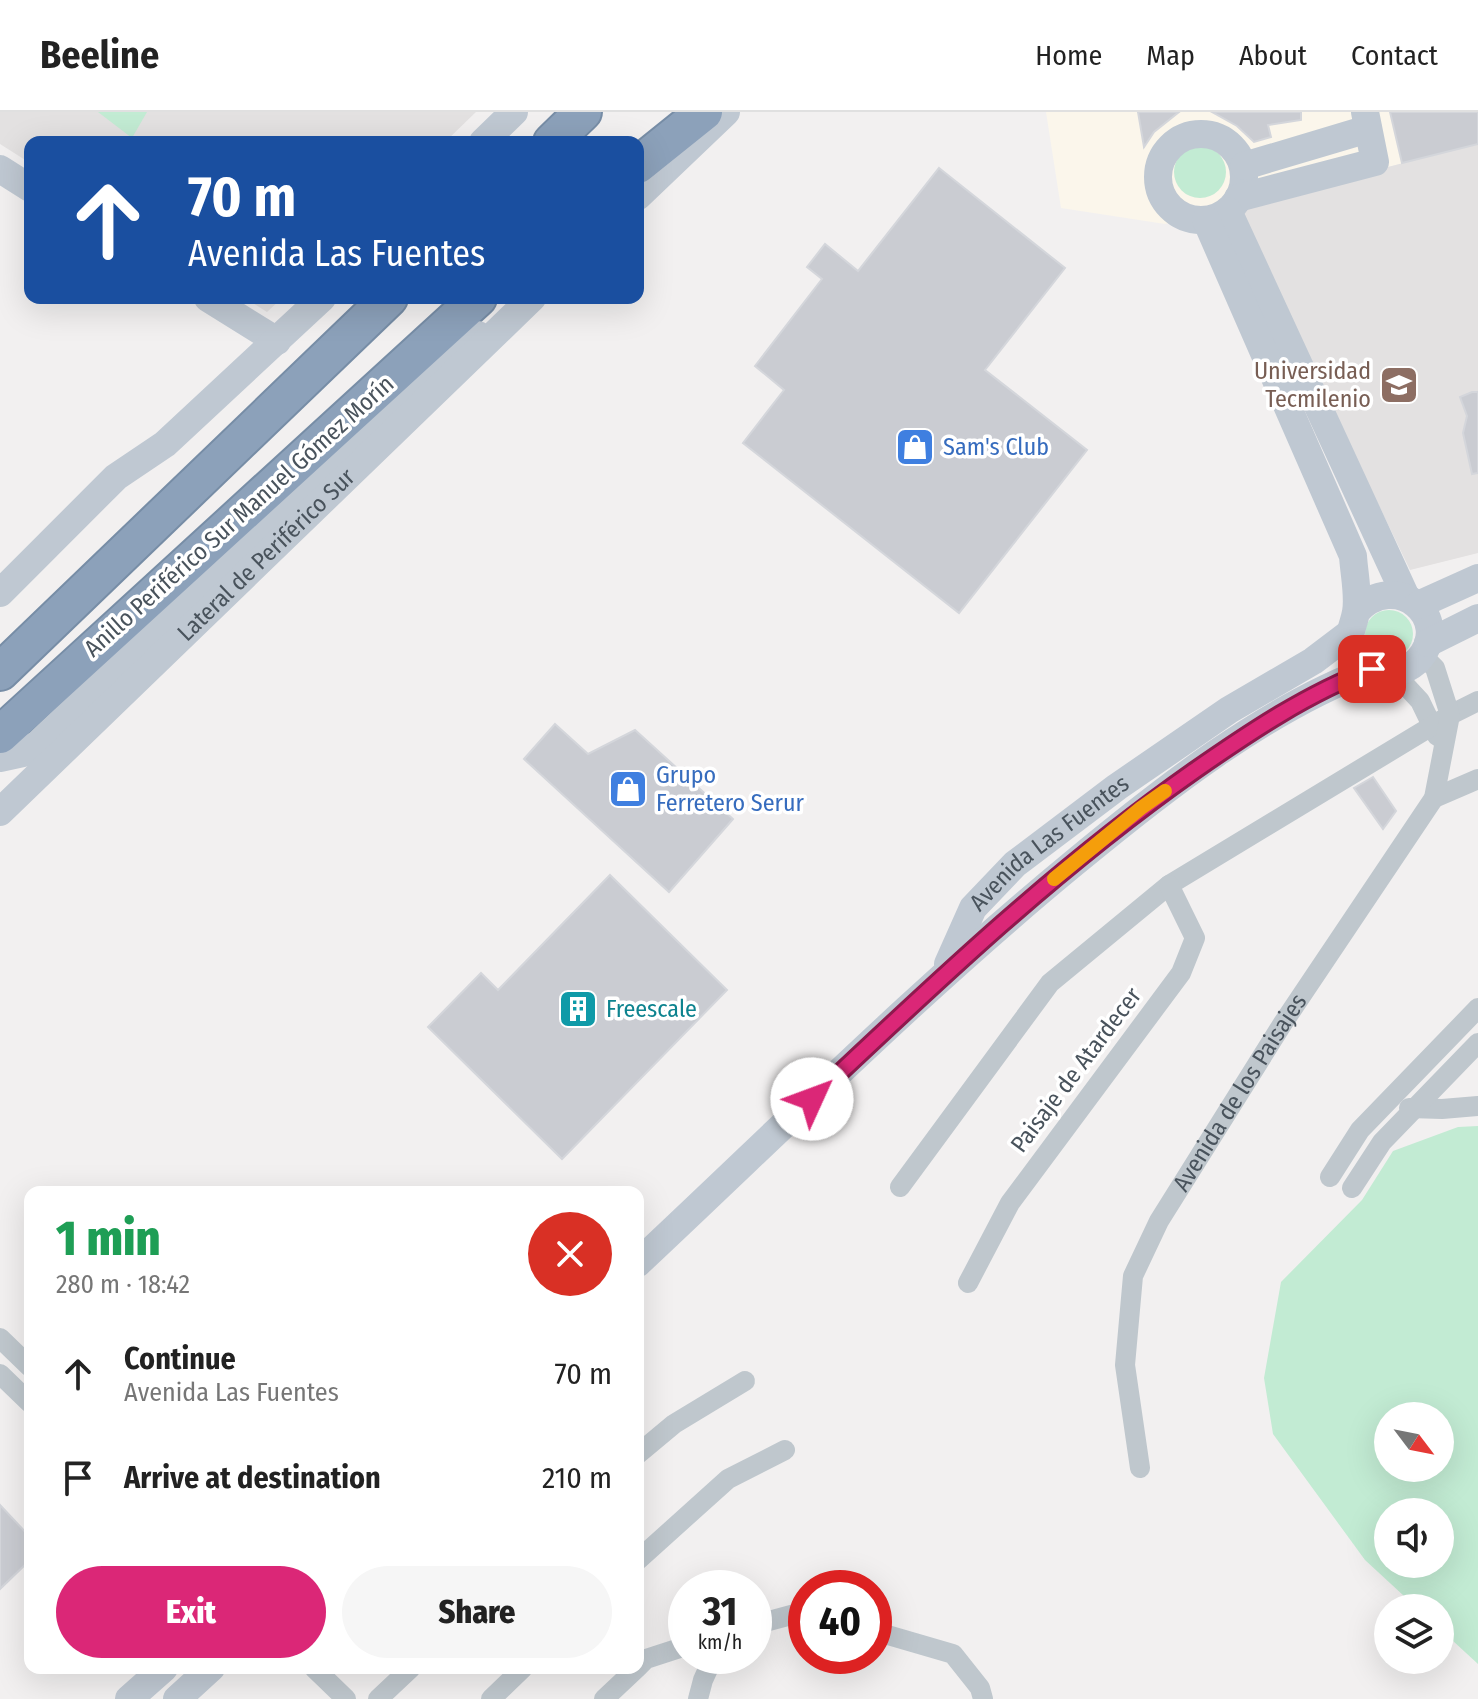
<!DOCTYPE html>
<meta charset="utf-8">
<style>
body{margin:0;font-family:"Fira Sans Condensed",sans-serif;background:#f6f6f6;color:#222;height:100vh;display:flex;flex-direction:column;font-size:30px;white-space:nowrap}
*{box-sizing:border-box;margin:0}
p{font-size:26px;color:#767676}
.icon{flex:none;width:44px;height:44px;fill:none;stroke:currentColor;stroke-width:2;stroke-linecap:round;stroke-linejoin:round}
.map{position:relative;flex:1;overflow:hidden}
.sheet{position:absolute;left:24px;top:1074px;width:620px;height:488px;display:flex;flex-direction:column;background:#fff;border-radius:16px;box-shadow:0 8px 32px #0002}
.sheet>*{flex:none}
.hud{position:absolute;left:24px;top:24px;width:620px;height:168px;border-radius:16px;box-shadow:0 8px 32px #0002;background:#1a4fa0;color:#fff;overflow:hidden}
.needle{width:52px;rotate:122deg}
.fabs{position:absolute;left:1374px;top:1290px;display:grid;gap:16px}
.fabs a{display:grid;place-items:center;width:80px;height:80px;border-radius:50%;background:#fff;box-shadow:0 8px 32px #0002;font-size:40px}
.speed{position:absolute;left:668px;top:1458px;display:flex;gap:16px;font-size:40px;font-weight:700;text-align:center}
.speed>*{display:grid;place-content:center;width:104px;height:104px;border-radius:50%;background:#fff;box-shadow:0 8px 32px #0002;line-height:1}
.speed small{font-size:20px;font-weight:400}
.speed .limit{border:12px solid #d22;background:#fff;color:#111}
.pin{position:absolute;display:grid;place-items:center;width:68px;height:68px;color:#fff;margin:-34px;border-radius:16px;box-shadow:0 4px 12px #0006}
.me{position:absolute;width:88px;margin:-44px;rotate:47deg;stroke-linejoin:round;filter:drop-shadow(0 0 6px #0008)}
.turn{display:flex;align-items:center;gap:28px;height:168px;padding:0 32px;font-size:36px}
.turn .icon{width:104px;height:104px;stroke-width:2.5}
.turn b{display:block;font-size:56px;line-height:68px}
.round{display:grid;place-items:center;flex:none;width:84px;height:84px;border-radius:42px;background:#f6f6f6}
.headline{display:flex;align-items:center;justify-content:space-between;height:136px;padding:0 32px}
h1{font-size:48px;font-weight:800;line-height:60px;color:#1e9e55}
.primary-button{display:flex;gap:16px;margin-top:auto;padding:16px 32px}
.primary-button a{flex:1;height:92px;border-radius:48px;background:#db2777;color:#fff;font-size:32px;font-weight:800;line-height:92px;text-align:center}
.primary-button a+a{background:#f6f6f6;color:#222}
ul{padding:0;list-style:none}
li{display:flex;align-items:center;gap:24px;height:104px;padding:0 32px}
li div{flex:1}
li b{display:block;font-size:30px}
li em{font-style:normal}
header{display:flex;align-items:center;gap:48px;box-sizing:border-box;height:112px;padding:0 40px;background:#fff;border-bottom:2px solid #e0e0e0}
header strong{font-size:38px}
nav{display:flex;gap:44px;margin-inline-start:auto;font-size:28px}
.map>svg:first-child{display:block}
.commercial{fill:#fbf6eb}
.education{fill:#e3e1e1}
.green{fill:#c2ebd3;fill-rule:evenodd}
.building{fill:#caccd2;stroke:#d4d6db;stroke-width:2}
.lines{fill:none;stroke-linecap:round;stroke-linejoin:round}
.highway-casing{stroke:#778da6;stroke-width:40}
.street{stroke:#bfc7cd;stroke-width:20}
.secondary{stroke:#bfc8d2;stroke-width:28}
.highway{stroke:#8ca1ba;stroke-width:36}
.route-casing{stroke:#8e194d;stroke-width:20}
.route{stroke:#db2777;stroke-width:14}
.slow{stroke:#f59e0b;stroke-width:14}
.labels{text-anchor:middle;stroke-width:7;stroke-linejoin:round;paint-order:stroke}
.education-label{font-size:24px;fill:#785e54;stroke:#fff;text-anchor:end}
.shop-label{font-size:24px;fill:#366cbe;stroke:#fff;text-anchor:start}
.street-label{font-size:24px;fill:#49535c;stroke:#fff}
.culture-label{font-size:24px;fill:#0d838f;stroke:#fff;text-anchor:start}
</style>
<header>
<strong>Beeline</strong>
<nav><a>Home</a><a>Map</a><a>About</a><a>Contact</a></nav>
</header>
<div class="map">
<svg width="1478" height="1587" viewBox="0 0 1478 1587">
<rect width="100%" height="100%" fill="#f2f0f0"/>
<polygon class="commercial" points="1046,0 1478,0 1478,32 1165,112 1061,96"/>
<g class="education">
<polygon points="0,0 476,0 445,30 30,30 30,51 0,32"/>
<polygon points="1478,32 1478,441 1410,458 1240,106 1246,91"/>
<polygon points="245,186 282,186 267,200"/>
</g>
<g class="green">
<polygon points="98,0 147,0 132,26"/>
<circle cx="1200" cy="60" r="26"/>
<circle cx="1389" cy="522" r="24"/>
<path d="M 1478,1014 L 1478,1552 L 1440,1517 L 1440,1496 L 1417,1496 L 1365,1448 L 1273,1322 L 1264,1266 L 1281,1170 L 1362,1088 L 1393,1039 L 1458,1015 ZM 1388,1304 L 1440,1304 L 1440,1356 L 1388,1356 ZM 1388,1400 L 1440,1400 L 1440,1452 L 1388,1452 Z"/>
</g>
<g class="building">
<polygon points="1138,0 1179,0 1154,20 1144,35"/>
<polygon points="1212,0 1301,0 1301,8 1268,13 1271,25 1254,30 1237,14"/>
<polygon points="1390,0 1478,0 1478,32 1402,51"/>
<polygon points="939,56 1065,156 985,258 1087,338 959,501 743,331 784,278 755,254 822,167 807,155 825,132 858,159"/>
<polygon points="1472,280 1478,280 1478,361 1472,362 1463,321 1467,304 1460,285"/>
<polygon points="555,612 588,642 635,618 733,707 669,780 524,647"/>
<polygon points="1373,665 1396,699 1383,717 1354,676"/>
<polygon points="610,763 727,878 562,1047 428,915 481,861 498,878"/>
<polygon points="0,1393 30,1425 30,1448 0,1477"/>
</g>
<g class="lines">
<g class="highway-casing">
<g id="highway">
<polyline points="552,30 583,0"/>
<polyline points="638,53 704,0"/>
<polyline points="0,560 389,186"/>
<polyline points="0,623 478,186"/>
</g>
</g>
<g class="street">
<polyline points="1394,561 1420,589 1437,624"/>
<polyline points="1434,686 1478,667"/>
<polyline points="1409,996 1442,997 1478,994"/>
<polyline points="1330,1065 1360,1018 1478,896"/>
<polyline points="900,1075 1050,871 1169,773 1450,603 1478,589"/>
<polyline points="1352,1076 1382,1030 1478,931"/>
<polyline points="968,1171 1010,1091 1181,861 1195,826 1169,773"/>
<polyline points="0,1226 30,1255"/>
<polyline points="0,1262 30,1291"/>
<polyline points="638,1342 674,1312 745,1269"/>
<path id="s1" d="M 1140,1356 L 1125,1253 L 1133,1164 L 1159,1109 L 1283,911 L 1434,686 L 1450,603 L 1435,556 L 1422,543"/>
<polyline points="638,1448 728,1367 785,1338"/>
<polyline points="754,1513 806,1499"/>
<polyline points="874,1519 953,1542 980,1576 983,1587"/>
<polyline points="638,1555 646,1547 686,1534"/>
<polyline points="314,1556 346,1587"/>
<polyline points="378,1587 411,1556"/>
<polyline points="491,1587 523,1556"/>
<polyline points="604,1587 637,1556"/>
<polyline points="698,1587 703,1568 714,1544"/>
</g>
<g class="secondary">
<circle cx="1201" cy="65" r="43"/>
<polyline points="483,30 514,0"/>
<polyline points="1244,54 1368,17"/>
<polyline points="0,57 30,76"/>
<polyline points="638,84 726,0"/>
<polyline points="1238,86 1375,50 1365,0"/>
<polyline points="1228,99 1406,485"/>
<path d="M 1206,108 L 1353,444 C 1354,461 1359,484 1356,500 C 1354,513 1347,522 1352,536 C 1358,551 1371,557 1386,559 C 1398,561 1410,557 1419,547 C 1454,507 1396,456 1356,500"/>
<polyline points="208,186 277,229"/>
<polyline points="0,481 116,365 165,332 322,186"/>
<polyline points="1418,493 1478,466"/>
<polyline points="1428,531 1478,506"/>
<polyline points="0,646 23,641 38,632 445,242 478,223"/>
<path id="s2" d="M 0,700 L 532,186"/>
<path id="s3" d="M 948,852 L 973,796 L 1015,752 L 1117,675 L 1229,598 L 1313,549 L 1350,521"/>
<path d="M 638,1151 C 782,1016 922,876 1074,751 C 1161,679 1266,596 1372,557"/>
<polyline points="129,1587 164,1556"/>
<polyline points="177,1587 211,1556"/>
</g>
<use href="#highway" class="highway"/>
</g>
<g class="lines">
<g class="route-casing">
<path id="route" d="M 812,987 C 934,872 1056,756 1194,659 C 1250,620 1308,581 1372,557"/>
</g>
<use href="#route" class="route"/>
<polyline class="slow" points="1054,767 1141,696 1165,679"/>
</g>
<defs>
<g id="university-square" transform="scale(2)"><rect x="-9" y="-9" width="18" height="18" rx="4" fill="#8d6e63" stroke="#fff"/><path d="M0-5L7-2L0 1L-7-2ZM-4 1L0 2.5L4 1V4Q0 6-4 4Z" fill="#fff"/></g>
<g id="shop-square" transform="scale(2)"><rect x="-9" y="-9" width="18" height="18" rx="4" fill="#3f7fe0" stroke="#fff"/><path d="M-5-2.5h2.3a2.7 3.5 0 0 1 5.4 0H5L5.5 6h-11ZM-1.5-2.5h3a1.5 2.3 0 0 0-3 0Z" fill="#fff"/></g>
<g id="building-square" transform="scale(2)"><rect x="-9" y="-9" width="18" height="18" rx="4" fill="#0f9aa8" stroke="#fff"/><path d="M-4-6H4V6H1V3H-1V6H-4ZM-2.5-4.3h1.7v1.8h-1.7ZM.8-4.3h1.7v1.8H.8ZM-2.5-1h1.7V.8h-1.7ZM.8-1h1.7V.8H.8Z" fill="#fff"/></g>
</defs>
<g fill-rule="evenodd">
<use href="#university-square" x="1399" y="273"/>
<use href="#shop-square" x="915" y="335"/>
<use href="#shop-square" x="628" y="677"/>
<use href="#building-square" x="578" y="897"/>
</g>
<g class="labels">
<g class="education-label">
<text x="1371" y="267">Universidad<tspan x="1371" dy="28">Tecmilenio</tspan></text>
</g>
<g class="shop-label">
<text x="943" y="343">Sam's Club</text>
<text x="656" y="671">Grupo<tspan x="656" dy="28">Ferretero Serur</tspan></text>
</g>
<g class="street-label">
<text transform="translate(239 404) rotate(-42)" y="8">Anillo Periférico Sur Manuel Gómez Morín</text>
<text dy="8" stroke="none"><textPath href="#s2" startOffset="370">Lateral de Periférico Sur</textPath></text>
<text dy="8" stroke="none"><textPath href="#s3" startOffset="162">Avenida Las Fuentes</textPath></text>
<text transform="translate(1076 958) rotate(-53)" y="8">Paisaje de Atardecer</text>
<text dy="8" stroke="none"><textPath href="#s1" startOffset="406">Avenida de los Paisajes</textPath></text>
</g>
<g class="culture-label">
<text x="606" y="905">Freescale</text>
</g>
</g>
</svg>
<div class="fabs">
<a><svg class="needle" viewBox="-14 -14 28 28"><path d="M0-13l5 13h-10z" fill="#e53935"/><path d="M0 13l5-13h-10z" fill="#767676"/></svg></a>
<a><svg class="icon" aria-label="sound" viewBox="0 0 24 24"><path d="M4 9h4l5-4v14l-5-4H4zM17 9q2 3 0 6"/></svg></a>
<a><svg class="icon" aria-label="layers" viewBox="0 0 24 24"><path d="M12 4l9 5-9 5-9-5zM3 14l9 5 9-5"/></svg></a>
</div>
<div class="speed"><div>31<small>km/h</small></div><div class="limit">40</div></div>
<div class="pin" style="left:1372px;top:557px;background:#d93025"><svg class="icon" aria-label="arrive" viewBox="0 0 24 24"><path d="M6 21V4h12l-3 4 3 4H6"/></svg></div>
<svg class="me" style="left:812px;top:987px" viewBox="-20 -20 40 40"><circle r="19" fill="#fff"/><path d="M0-13L10 11 0 6-10 11z" fill="#db2777"/></svg>
<div class="hud">
<div class="turn"><svg class="icon" aria-label="ahead" viewBox="0 0 24 24"><path d="M12 20V5M6 11l6-6 6 6"/></svg><div><b>70 m</b>Avenida Las Fuentes</div></div>
</div>
<section class="sheet">
<div class="headline"><div><h1>1 min</h1><p>280 m · 18:42</p></div><a class="round" style="background:#d93025;color:#fff"><svg class="icon" aria-label="close" viewBox="0 0 24 24"><path d="M6 6l12 12M18 6L6 18"/></svg></a></div>
<ul>
<li><svg class="icon" aria-label="ahead" viewBox="0 0 24 24"><path d="M12 20V5M6 11l6-6 6 6"/></svg><div><b>Continue</b><p>Avenida Las Fuentes</p></div><em>70 m</em></li>
<li><svg class="icon" aria-label="arrive" viewBox="0 0 24 24"><path d="M6 21V4h12l-3 4 3 4H6"/></svg><div><b>Arrive at destination</b></div><em>210 m</em></li>
</ul>
<div class="primary-button"><a>Exit</a><a>Share</a></div>
</section>
</div>
